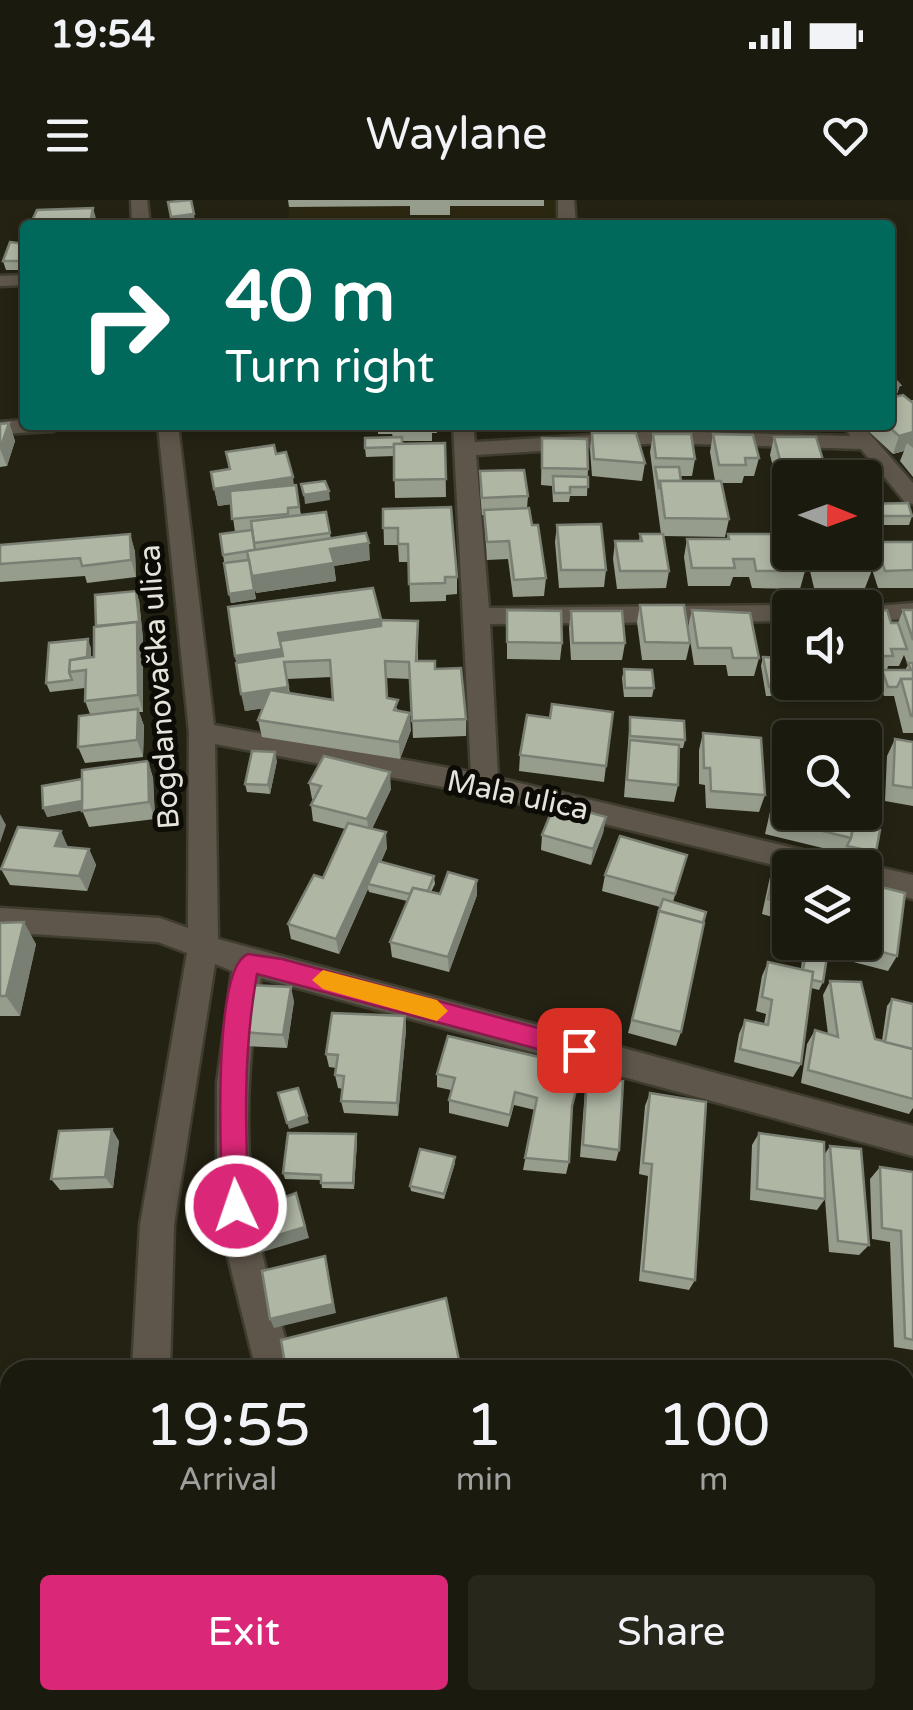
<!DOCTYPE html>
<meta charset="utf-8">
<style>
body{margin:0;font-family:"Varela Round",sans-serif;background:#28271c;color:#f1f3f6;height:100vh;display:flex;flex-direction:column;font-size:38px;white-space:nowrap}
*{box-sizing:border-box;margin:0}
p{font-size:32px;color:#a0a19e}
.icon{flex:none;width:55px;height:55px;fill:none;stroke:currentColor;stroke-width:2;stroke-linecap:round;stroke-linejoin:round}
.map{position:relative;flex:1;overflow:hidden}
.panel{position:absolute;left:0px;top:1160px;width:915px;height:350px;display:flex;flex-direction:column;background:#1b1a0e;border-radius:30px 30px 0 0;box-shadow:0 5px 15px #0003,0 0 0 2px #39382e}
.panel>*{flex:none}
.hud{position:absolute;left:20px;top:20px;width:875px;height:210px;border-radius:10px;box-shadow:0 5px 15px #0003,0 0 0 2px #39382e;background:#00695c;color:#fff;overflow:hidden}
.needle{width:65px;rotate:91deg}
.controls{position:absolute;left:772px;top:260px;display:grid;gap:20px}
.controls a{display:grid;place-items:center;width:110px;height:110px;border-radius:10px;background:#1b1a0e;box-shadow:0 5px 15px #0003,0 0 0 2px #39382e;font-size:50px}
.pin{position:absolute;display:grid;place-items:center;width:85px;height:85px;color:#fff;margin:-42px;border-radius:20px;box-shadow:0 5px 15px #0006}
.me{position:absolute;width:110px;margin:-55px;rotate:357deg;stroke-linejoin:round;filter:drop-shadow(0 0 8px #0008)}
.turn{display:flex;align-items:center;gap:35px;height:210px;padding:0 40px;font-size:45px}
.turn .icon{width:130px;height:130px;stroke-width:2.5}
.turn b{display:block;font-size:70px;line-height:85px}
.eta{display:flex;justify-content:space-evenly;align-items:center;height:170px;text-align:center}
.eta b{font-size:60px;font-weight:600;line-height:70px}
.button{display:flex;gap:20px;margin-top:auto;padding:20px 40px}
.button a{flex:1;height:115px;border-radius:10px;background:#db2777;color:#fff;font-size:40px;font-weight:600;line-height:115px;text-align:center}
.button a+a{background:#28271c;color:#f1f3f6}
.status{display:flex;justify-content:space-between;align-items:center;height:70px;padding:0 50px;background:#1b1a0e;direction:ltr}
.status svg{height:28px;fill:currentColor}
header{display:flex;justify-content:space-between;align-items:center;height:130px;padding:0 40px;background:#1b1a0e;font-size:45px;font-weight:600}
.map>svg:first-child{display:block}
.built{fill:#2b2711}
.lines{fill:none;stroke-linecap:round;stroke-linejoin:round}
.street-casing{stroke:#3f3d2f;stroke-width:5}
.street{fill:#5f564b;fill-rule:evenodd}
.wall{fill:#969d8d;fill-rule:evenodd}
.shaded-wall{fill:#7a7f73}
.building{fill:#afb6a4;stroke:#7a7f73;stroke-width:2.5}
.route{fill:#db2777;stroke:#8e194d;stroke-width:2.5}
.slow{fill:#f59e0b}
.labels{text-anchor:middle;stroke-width:10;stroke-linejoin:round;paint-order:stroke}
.street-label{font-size:30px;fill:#e6e4da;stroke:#0c0b05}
</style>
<div class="status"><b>19:54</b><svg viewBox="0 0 49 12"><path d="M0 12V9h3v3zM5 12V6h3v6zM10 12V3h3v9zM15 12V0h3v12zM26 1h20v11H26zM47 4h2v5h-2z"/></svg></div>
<header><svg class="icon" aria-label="menu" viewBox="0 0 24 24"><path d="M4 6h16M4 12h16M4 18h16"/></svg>Waylane<svg class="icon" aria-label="heart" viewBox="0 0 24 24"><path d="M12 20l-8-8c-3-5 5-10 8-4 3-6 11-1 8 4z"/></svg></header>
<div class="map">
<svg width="913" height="1510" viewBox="0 0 913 1510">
<rect width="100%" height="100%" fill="#242213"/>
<polygon class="built" points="290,0 558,0 561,13 556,25 287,25"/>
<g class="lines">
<g class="street-casing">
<g id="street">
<polygon points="131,0 147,0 150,25 132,25"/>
<polygon points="558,0 574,0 576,25 558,25"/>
<polygon points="25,75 25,85 0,86 0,76"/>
<polygon points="25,220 25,225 63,225 53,231 0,234 0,222"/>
<path d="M 158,225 L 178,225 L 214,525 L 471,572 L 453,225 L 473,225 L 475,242 L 660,231 L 850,236 L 844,225 L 862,225 L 913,283 L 913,304 L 905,302 L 861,249 L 660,243 L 476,255 L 489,408 L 790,405 L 799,408 L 790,408 L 790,421 L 490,424 L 498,578 L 832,657 L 842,660 L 846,668 L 790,669 L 485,595 L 215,544 L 218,739 L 913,926 L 913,956 L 261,778 C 247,858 243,942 256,1022 C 264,1072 281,1121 294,1170 L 256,1170 L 225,1045 L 217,973 L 217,883 L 232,771 L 215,764 L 174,1025 L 170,1170 L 132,1170 L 140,1025 L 187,753 L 158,742 L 0,732 L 0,708 L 160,718 L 188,728 L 189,532 Z"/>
<polygon points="913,403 913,419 865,420 865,408 856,408"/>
<polygon points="865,664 913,675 913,699 865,686 865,668 855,668"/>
<polygon points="168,1500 212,1500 215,1510 171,1510"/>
<polygon points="540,1500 902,1500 906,1509 545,1510"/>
</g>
</g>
<use href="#street" class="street"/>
</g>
<g class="wall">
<polygon points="288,0 544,0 544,6 450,6 450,15 410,15 410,6 289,7"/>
<polygon points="25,44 25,70 6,70 3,61"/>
<polygon points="890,174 900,185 896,197 910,201 913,200 913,277 900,261 904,251 893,254 862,225 890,225"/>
<polygon points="9,223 15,241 7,266 0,267 0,224"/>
<polygon points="369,225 437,225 437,233 432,233 432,241 402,241 402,244 445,243 446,297 395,298 394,256 366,257 365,248 393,237 392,234 378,234 378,228 370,228"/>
<polygon points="768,225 813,225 812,229 769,228"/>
<polygon points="592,233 645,263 642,281 592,276 590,250"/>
<polygon points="653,234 695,259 692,276 680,276 681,281 715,281 710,252 713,234 759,258 754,276 744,276 742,283 722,283 729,319 725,337 663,336 669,371 666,388 617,389 613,359 615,341 639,341 640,334 661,334 650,252"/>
<polygon points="774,237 823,260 818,278 776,278 770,255"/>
<polygon points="542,238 588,269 587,296 570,296 569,302 553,302 552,286 541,285"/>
<polygon points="276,254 294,285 296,285 301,315 326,312 331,339 370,360 334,366 336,381 256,393 251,371 256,399 231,403 223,355 235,332 231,304 218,306 211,272 229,269"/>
<polygon points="480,271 528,296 527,308 546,378 544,396 513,397 508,359 487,360 484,315 482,315 480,289"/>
<polygon points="865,304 912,316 909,325 874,325 871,334 865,334"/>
<polygon points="383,309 457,377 457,394 446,395 446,401 410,402 409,362 399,362 398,345 384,345"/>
<polygon points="557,325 606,370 604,387 559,388 555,342"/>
<polygon points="130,334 135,352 136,377 87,383 85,376 0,382 0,345"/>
<polygon points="728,334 805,371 800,389 752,388 749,377 733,377 730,386 688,386 684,357 687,339 727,339"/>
<polygon points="876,342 913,342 913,388 878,388 869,360"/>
<polygon points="809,352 865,352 872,370 865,388 814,388 807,358"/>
<polygon points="139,400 143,439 143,512 139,512 144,526 143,557 85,563 78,547 90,514 85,501 85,488 50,492 46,483 91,448 91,457 94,457 96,426"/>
<polygon points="640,405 690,443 686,460 642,460 637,422"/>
<polygon points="507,410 562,443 560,460 507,459"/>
<polygon points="692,410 759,458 754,476 728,476 726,465 694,465 688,427"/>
<polygon points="776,410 790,410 790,458 788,458 794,487 791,496 766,496 761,466 763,457 777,458 771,427"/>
<path d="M 903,410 L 913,410 L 913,533 L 903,533 L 894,496 L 884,496 L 878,478 L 881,473 L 865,473 L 865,411 L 891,423 L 898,423 ZM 904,455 L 908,465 L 905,470 L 887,470 L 888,466 L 899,466 Z"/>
<polygon points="571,411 625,443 622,460 571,460 569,428"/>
<path d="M 381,420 L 418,421 L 418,461 L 435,469 L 466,519 L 466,536 L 413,538 L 410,479 L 386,478 L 388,498 L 399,511 L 411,530 L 400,559 L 262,537 L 258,520 L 263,508 L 245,511 L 235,456 ZM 332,477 L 333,500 L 290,493 L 287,479 Z"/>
<polygon points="624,469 654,488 652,497 624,497 622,478"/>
<polygon points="630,517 685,540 683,548 679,548 678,585 674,602 624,597"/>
<polygon points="703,533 765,595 759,612 706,608 705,585 699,584 699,550"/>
<polygon points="895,539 913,542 913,606 885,601 887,556"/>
<polygon points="520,555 606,566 604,582 519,571"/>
<polygon points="148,561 153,578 155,619 89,627 82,610 47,617 82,579"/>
<polygon points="277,561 270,594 247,592 245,584"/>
<polygon points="309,583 391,589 372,629 387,648 381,662 434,676 435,684 431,692 440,694 477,695 449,772 392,757 390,742 407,701 369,692 368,689 339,754 291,739 288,724 323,678 345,629 313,621 311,605 314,600 312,599"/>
<polygon points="778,583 854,623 876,652 872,660 765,634 773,599"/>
<polygon points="606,617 603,633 591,665 541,650 542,635"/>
<polygon points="68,647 89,649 96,665 87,691 10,685 1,669"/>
<polygon points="687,655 673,702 681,832 676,846 628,833 660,707 602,691 605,675"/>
<polygon points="776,662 790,668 790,722 762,714 770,677"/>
<polygon points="0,723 36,744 20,816 0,816"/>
<polygon points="817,742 865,742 897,756 888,771 815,752"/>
<polygon points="806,752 823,782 819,790 811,788 801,864 793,877 734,862 739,834 745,820 764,824 766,814 756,811 762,776 768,762 801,769 802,759"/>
<polygon points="830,781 875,839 882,841 887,806 892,799 913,804 913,908 909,914 801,883 807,844 815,830 828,834 823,795"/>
<polygon points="294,801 287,848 245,846 240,832"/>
<polygon points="405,816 406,830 398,916 344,913 341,901 343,889 338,888 335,875 336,868 329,867 326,854"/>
<polygon points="448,836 572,909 569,962 566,974 523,970 535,910 514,905 508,927 449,913 449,900 451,890 437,887 437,874"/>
<polygon points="587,877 619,950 616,961 580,957 585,890"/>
<polygon points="650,893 695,1080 689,1090 639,1081 648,976 639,974 645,906"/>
<polygon points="759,933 824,955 830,946 869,1045 859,1055 829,1052 825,999 817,1010 750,1000 752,945"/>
<polygon points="356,934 357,941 354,989 322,988 321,980 285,979 283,973"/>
<polygon points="119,941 113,988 60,990 51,979"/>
<polygon points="455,963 444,999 411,991 410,986"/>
<polygon points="880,967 913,972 913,1150 894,1147 890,1042 872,1039 870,979"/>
</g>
<g class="shaded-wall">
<polygon points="93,8 98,25 90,25"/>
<polygon points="194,14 195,23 172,25 171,17"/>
<polygon points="900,185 894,202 890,203 890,187"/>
<polygon points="9,223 15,241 7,266 0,249"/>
<polygon points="913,232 913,248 907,243 904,251 893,254 899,236"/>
<polygon points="293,277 295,295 218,306 214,289"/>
<polygon points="329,291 330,300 305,304 304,295"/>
<polygon points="130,334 135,352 136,377 131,360"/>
<polygon points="369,343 370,360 334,366 336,381 256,393 252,376 330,349"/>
<polygon points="254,390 256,399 231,403 229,394"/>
<polygon points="136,391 139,400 143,439 143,512 138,495"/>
<polygon points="381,419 382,444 283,458 240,480 235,456 278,433"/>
<polygon points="88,439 91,448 90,467 87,458"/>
<polygon points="288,487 291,504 245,511 241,494"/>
<polygon points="138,509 144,526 143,557 137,540"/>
<polygon points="410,513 411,530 400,559 399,542"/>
<polygon points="275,552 277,561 270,594 268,585"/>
<polygon points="148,561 153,578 155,619 149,602"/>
<polygon points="390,572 391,589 369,635 367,619"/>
<polygon points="86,600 90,609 47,617 43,608"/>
<polygon points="0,614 6,625 0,643"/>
<polygon points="606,617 603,633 591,665 593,649"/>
<polygon points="61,631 68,647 55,646"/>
<polygon points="386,632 387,648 371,684 368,684 368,689 339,754 336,739"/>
<polygon points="89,649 96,665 87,691 79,676"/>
<polygon points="477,680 477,695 449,772 448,757"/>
<polygon points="24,722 36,744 20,816 6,796"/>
<polygon points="291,787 294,801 287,848 283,835"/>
<polygon points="405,816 406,830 398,916 397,903"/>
<polygon points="307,916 309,923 289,929 287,923"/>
<polygon points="112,929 119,941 113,988 105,977"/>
<polygon points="356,934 357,941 354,989 353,983"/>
<polygon points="455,957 455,963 444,999 444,994"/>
<polygon points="300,1005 309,1038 259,1053 255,1042"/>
<polygon points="325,1056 336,1113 274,1128 270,1119"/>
<polygon points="412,1163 413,1170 384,1170"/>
</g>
<g class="building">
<polygon points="191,0 194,14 171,17 168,2"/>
<polygon points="93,8 90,24 30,25 37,10"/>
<polygon points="10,42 25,44 25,61 3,61"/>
<polygon points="890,174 900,185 890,187"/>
<polygon points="903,195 913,203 913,232 899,236 887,225 890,225 890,198"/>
<polygon points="9,223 0,249 0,224"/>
<polygon points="592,233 636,233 645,263 594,259"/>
<polygon points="653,234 691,234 695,259 656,258"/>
<polygon points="713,234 753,235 759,258 745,258 746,265 719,265"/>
<polygon points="402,237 402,244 394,244 394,247 365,248 365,238"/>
<polygon points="774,237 816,237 823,260 780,260"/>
<polygon points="542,238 587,239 588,269 542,268"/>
<polygon points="445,243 446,279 394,280 394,244"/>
<polygon points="274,245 276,254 286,252 293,277 214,289 211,272 230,269 226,252"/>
<polygon points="655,267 679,267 681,281 660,281 659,289"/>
<polygon points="524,270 528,296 482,298 480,271"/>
<polygon points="822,271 844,272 845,278 824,278"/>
<polygon points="553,276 588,277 588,287 570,287 570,293 554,293"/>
<polygon points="325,281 329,291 304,295 301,284"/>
<polygon points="660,281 721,281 729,319 665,318"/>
<polygon points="296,285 299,307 288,308 288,314 232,319 230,291"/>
<polygon points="908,303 912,316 871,316 874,325 865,325 865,304"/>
<polygon points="451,307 457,377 445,377 445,383 409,384 408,344 398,344 398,328 383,328 383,309"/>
<polygon points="529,308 532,325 538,325 546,378 514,380 509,341 487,342 484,310"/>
<polygon points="326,312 330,333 254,343 251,321"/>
<polygon points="601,324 606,370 561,370 557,325"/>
<polygon points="252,330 255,350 223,355 220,334"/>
<polygon points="366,333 369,343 330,349 334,363 252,376 247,351"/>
<polygon points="130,334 131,360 82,366 80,358 0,364 0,345"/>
<polygon points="640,334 663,334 669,371 620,371 615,341 642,341"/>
<polygon points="728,334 790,334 790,352 801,352 805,371 756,371 754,359 733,359 735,368 692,368 687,339 729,339"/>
<polygon points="876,342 913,342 913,370 885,371"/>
<polygon points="865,346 872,370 820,370 816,352 865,352"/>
<polygon points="249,360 254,390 229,394 224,363"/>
<polygon points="373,388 381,419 278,433 282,449 235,456 228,407"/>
<polygon points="136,391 140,430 137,422 96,426 95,395"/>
<polygon points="640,405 684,405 690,443 645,442"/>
<polygon points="507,410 561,411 562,443 507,442"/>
<polygon points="692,410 750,413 759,458 733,458 731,448 698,448"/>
<polygon points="776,410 790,410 790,441 783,441"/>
<polygon points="887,410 891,423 898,423 907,449 891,449 893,456 866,456 865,411"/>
<polygon points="903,410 913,410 913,440"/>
<polygon points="571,411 622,411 625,443 573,443"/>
<polygon points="381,420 418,421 416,461 435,461 435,469 461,468 466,519 412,521 409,462 385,461 387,498 398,500 394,510 410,513 399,542 258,520 270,490 333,500 330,460 284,462 288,487 241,494 236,463 283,456 280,441 381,426"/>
<polygon points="137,422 138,495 85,501 86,470 69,472 70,460 94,457 94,427"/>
<polygon points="88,439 87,457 70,460 69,472 72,480 46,483 49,443"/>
<polygon points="763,457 788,458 790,482 793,482 794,487 769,487"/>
<polygon points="908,463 913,463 913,479 901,479 897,487 888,487 882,470 911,470"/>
<polygon points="624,469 652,470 654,488 625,488"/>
<polygon points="901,479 913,479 913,516 911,516"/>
<polygon points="552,504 613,512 606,566 520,555 527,515 550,518"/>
<polygon points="138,509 137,540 78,547 79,516"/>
<polygon points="630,517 684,521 685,540 630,536"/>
<polygon points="703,533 761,538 765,595 711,591 710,568 704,568"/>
<polygon points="895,539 913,542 913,588 893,585"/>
<polygon points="630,540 679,545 678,585 627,580"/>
<polygon points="252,551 275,552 268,585 245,584"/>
<polygon points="324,556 390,572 367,619 311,605 321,586 309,583"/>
<polygon points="148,561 149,602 82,611 82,570"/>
<polygon points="82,579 82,601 43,608 42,586"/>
<polygon points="778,583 790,585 790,612 856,612 851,638 770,618"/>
<polygon points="555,603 606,617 593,649 542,635"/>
<polygon points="348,623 386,632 336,739 288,724 314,675 323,678"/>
<polygon points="854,623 880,630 876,652 847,646 851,638"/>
<polygon points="18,627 61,631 55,646 89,649 79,676 1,669"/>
<polygon points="620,636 687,655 675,694 605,675"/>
<polygon points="378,661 434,676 428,691 413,688 410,694 368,684"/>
<polygon points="776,662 799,668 790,668 790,705 768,699"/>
<polygon points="448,672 477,680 448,757 390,742 413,688 440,694"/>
<polygon points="865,683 905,693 897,756 843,742 865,742"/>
<polygon points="663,699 706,712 703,723 659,711"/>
<polygon points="659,711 704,723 681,832 632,820"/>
<polygon points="24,722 6,796 0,796 0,723"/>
<polygon points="806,752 827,757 823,782 812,780 813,772 803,770"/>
<polygon points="768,762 813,772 801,864 740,849 745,820 768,825 772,800 762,797"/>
<polygon points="830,781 861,782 875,839 913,849 913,899 808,870 815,830 838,837"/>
<polygon points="249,785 291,787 283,835 240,832"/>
<polygon points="892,799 913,804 913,849 885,842"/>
<polygon points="332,813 405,816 397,903 341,901 344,876 335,875 338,855 326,854"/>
<polygon points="448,836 582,867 572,906 569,962 525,958 537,898 515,892 510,915 449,900 455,878 437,874"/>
<polygon points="587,877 623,881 619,950 583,945"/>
<polygon points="298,888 307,916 287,923 278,893"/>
<polygon points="650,893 706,902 695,1080 643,1071 652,964 643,963"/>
<polygon points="112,929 105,977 51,979 59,931"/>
<polygon points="288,933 356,934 353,983 321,983 321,975 283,973"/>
<polygon points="759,933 824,942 825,999 757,989"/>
<polygon points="830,946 861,949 869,1045 838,1041"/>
<polygon points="420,949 455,957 444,994 410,986"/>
<polygon points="880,967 913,972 913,1140 905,1138 901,1031 882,1028"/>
<polygon points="274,975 280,999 296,993 305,1027 255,1042 241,985"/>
<polygon points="325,1056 333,1104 270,1119 262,1071"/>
<polygon points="446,1098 461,1170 413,1170 412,1163 384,1170 286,1170 281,1140"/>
<polygon points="10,1356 10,1445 4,1447 0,1419 0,1360"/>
<polygon points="905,1359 913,1360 913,1465 905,1464"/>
<polygon points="221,1500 309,1500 311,1506 305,1510 226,1510"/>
</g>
<path class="route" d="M 248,754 L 282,759 L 579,839 L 591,850 L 579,860 L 257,774 C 243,852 245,928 249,1006 L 245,1015 L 236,1019 L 227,1015 L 223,1006 C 221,968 211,767 248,754 Z"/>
<polygon class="slow" points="323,770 437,800 448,811 437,821 323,789 312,780"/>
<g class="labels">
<g class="street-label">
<text transform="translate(159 487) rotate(-94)" y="10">Bogdanovačka ulica</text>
<text transform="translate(518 595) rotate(12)" y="10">Mala ulica</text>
</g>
</g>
</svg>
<div class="controls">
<a><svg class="needle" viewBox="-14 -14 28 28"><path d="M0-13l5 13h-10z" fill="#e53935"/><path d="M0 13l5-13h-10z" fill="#a0a19e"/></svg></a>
<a><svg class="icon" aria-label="sound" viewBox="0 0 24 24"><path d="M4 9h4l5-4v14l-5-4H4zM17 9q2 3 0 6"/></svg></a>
<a><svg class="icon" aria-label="search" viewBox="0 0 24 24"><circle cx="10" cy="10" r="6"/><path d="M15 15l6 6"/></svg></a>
<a><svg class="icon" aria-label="layers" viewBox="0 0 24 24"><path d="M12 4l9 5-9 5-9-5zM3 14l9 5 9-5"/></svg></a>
</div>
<div class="pin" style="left:579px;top:850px;background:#d93025"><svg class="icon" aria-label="arrive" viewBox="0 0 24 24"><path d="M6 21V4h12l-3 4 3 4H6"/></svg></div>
<svg class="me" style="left:236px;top:1006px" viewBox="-20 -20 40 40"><circle r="17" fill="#db2777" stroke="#fff" stroke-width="3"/><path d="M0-11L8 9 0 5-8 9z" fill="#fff"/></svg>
<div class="hud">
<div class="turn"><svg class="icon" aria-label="right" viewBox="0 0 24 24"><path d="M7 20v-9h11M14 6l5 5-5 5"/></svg><div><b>40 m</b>Turn right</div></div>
</div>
<section class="panel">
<div class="eta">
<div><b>19:55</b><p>Arrival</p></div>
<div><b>1</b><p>min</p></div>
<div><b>100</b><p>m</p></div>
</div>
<div class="button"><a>Exit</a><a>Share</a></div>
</section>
</div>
